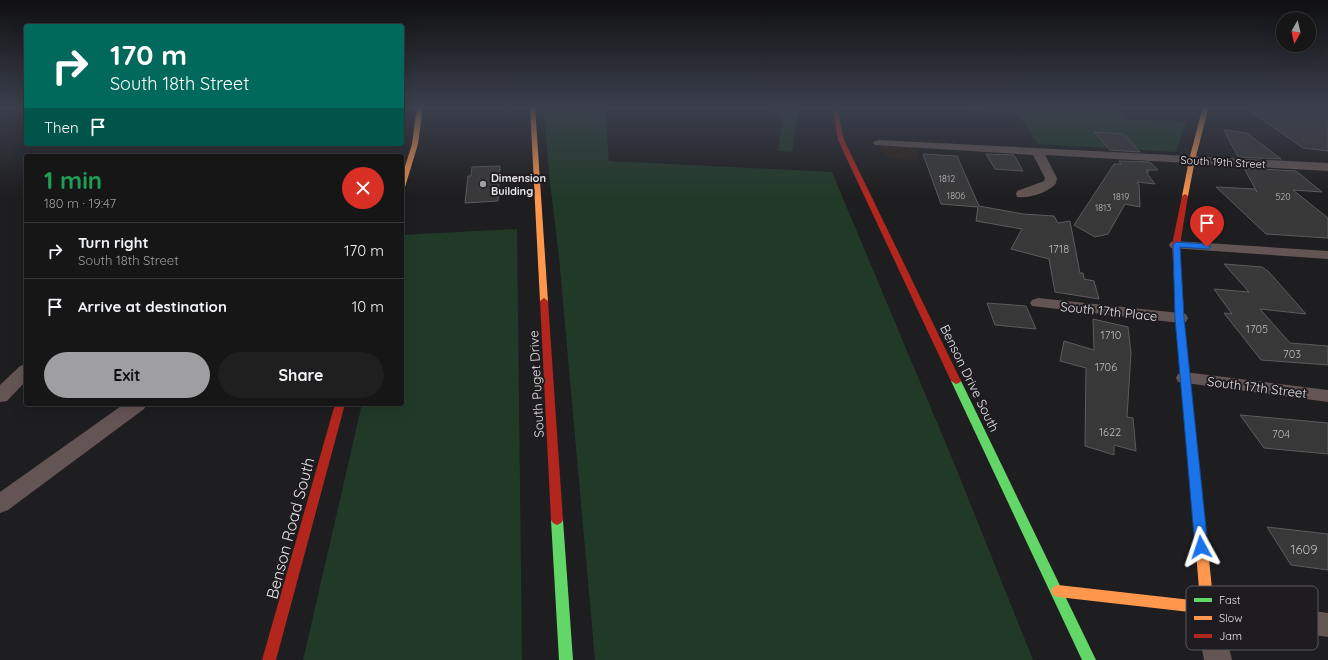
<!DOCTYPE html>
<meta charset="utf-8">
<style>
body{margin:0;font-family:Quicksand,sans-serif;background:#1f1f20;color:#f1f3f6;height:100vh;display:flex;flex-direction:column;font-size:15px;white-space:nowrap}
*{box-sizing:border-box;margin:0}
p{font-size:13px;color:#9e9fa1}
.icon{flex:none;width:22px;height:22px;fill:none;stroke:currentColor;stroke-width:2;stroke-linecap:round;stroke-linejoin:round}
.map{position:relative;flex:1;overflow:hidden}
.panel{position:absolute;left:24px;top:154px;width:380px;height:252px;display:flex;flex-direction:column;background:#161617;border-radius:4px;box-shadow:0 4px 16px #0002,0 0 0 1px #353536}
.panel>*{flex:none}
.guide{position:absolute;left:24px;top:24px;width:380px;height:122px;border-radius:4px;box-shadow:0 4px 16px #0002,0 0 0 1px #353536;background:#00695c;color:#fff;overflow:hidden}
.needle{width:26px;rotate:188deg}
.tools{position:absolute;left:1276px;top:12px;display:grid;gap:8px}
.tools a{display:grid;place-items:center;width:40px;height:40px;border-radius:50%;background:#161617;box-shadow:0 4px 16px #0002,0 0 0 1px #353536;font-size:20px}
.pin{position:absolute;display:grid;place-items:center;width:34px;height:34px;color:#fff;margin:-41px -17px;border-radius:50% 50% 50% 0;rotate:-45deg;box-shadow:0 0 4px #0007}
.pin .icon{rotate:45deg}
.me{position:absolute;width:44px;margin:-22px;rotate:355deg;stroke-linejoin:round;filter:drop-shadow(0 0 3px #0008)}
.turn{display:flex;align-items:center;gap:14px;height:84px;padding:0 20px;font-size:18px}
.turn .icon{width:52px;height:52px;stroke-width:2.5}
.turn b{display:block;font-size:28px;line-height:34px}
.then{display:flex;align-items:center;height:38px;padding:0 20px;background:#0003;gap:8px;font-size:15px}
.round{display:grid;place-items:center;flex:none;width:42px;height:42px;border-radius:21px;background:#1f1f20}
.headline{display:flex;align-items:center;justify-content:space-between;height:68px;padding:0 20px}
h1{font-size:24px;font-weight:700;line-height:30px;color:#1e9e55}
.action{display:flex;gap:8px;margin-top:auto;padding:8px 20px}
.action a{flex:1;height:46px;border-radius:24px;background:#9f9ea1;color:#111;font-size:16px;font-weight:700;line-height:46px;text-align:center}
.action a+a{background:#1f1f20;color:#f1f3f6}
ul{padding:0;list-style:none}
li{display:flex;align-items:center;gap:12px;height:56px;padding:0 20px;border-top:1px solid #353536}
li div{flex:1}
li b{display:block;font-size:15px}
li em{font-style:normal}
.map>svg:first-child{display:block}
.industrial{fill:#2d2016}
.green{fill:#213a27}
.building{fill:#393838;stroke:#5d5b5c}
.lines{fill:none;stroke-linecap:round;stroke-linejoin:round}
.street{fill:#635553;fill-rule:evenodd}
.fast{fill:#63d668;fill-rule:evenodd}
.slow{fill:#ff974d;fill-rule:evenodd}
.jam{fill:#b3261e;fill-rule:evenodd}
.route{fill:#1a73e8;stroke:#114b97}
.poi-dot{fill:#9f9ea1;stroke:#1e1c20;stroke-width:1.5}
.labels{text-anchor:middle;stroke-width:4;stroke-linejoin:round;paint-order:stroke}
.far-number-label{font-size:9px;fill:#bab9bb}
.far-street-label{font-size:11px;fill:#e5e4e7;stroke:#1e1c20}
.far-poi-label{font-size:11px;font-weight:bold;fill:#e5e4e7;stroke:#1e1c20;text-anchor:start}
.number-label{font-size:11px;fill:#bab9bb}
.street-label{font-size:13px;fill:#e5e4e7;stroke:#1e1c20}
.near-number-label{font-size:13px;fill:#bab9bb}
.near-street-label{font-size:16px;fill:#e5e4e7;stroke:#1e1c20}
.key{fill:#1e1c20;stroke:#5a585c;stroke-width:1}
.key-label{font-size:11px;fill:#e5e4e7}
</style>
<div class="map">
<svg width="1328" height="660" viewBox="0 0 1328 660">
<rect width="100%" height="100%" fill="#1e1d1f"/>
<polygon class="industrial" points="879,145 915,147 920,161 887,158 880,150"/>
<g class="green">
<polygon points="543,106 605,106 609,161 832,172 954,463 1033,660 595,660 559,257 550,182"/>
<polygon points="760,106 799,106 792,152 778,151 783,116"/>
<polygon points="879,106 1114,106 1127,119 1186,122 1176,152 1038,144 1017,113"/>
<polygon points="517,229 522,660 303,660 362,404 402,404 402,235"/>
</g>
<g class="building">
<polygon points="1243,106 1328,106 1328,151 1303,148"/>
<polygon points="1224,130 1247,133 1281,159 1238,157"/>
<polygon points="1094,132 1123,134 1140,152 1110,150"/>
<polygon points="923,154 957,156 979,206 1023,214 1054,216 1058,223 1070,221 1080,273 1083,273 1084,279 1094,281 1099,299 1055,292 1049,259 1011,249 1022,229 976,221 978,207 941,204"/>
<polygon points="986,154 1014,155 1023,171 995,169"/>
<polygon points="1119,161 1150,162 1158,170 1146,170 1149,172 1146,172 1155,184 1137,182 1139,185 1140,207 1125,204 1108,234 1095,237 1074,225 1114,164 1121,164"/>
<polygon points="500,166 498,201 465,203 468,176 471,176 472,167"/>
<polygon points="1244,168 1296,171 1322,192 1293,190 1328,218 1328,238 1266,234 1216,187 1255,189 1257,192"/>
<polygon points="1224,264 1262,267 1269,272 1306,314 1260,309 1290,343 1328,346 1328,365 1261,360 1224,313 1232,314 1214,289 1249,292"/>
<polygon points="987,303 1026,306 1036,329 995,325"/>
<polygon points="1093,319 1128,327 1131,353 1127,417 1133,418 1136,451 1114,445 1114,455 1085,446 1086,368 1060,361 1064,341 1094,350"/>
<polygon points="1240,415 1328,423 1328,454 1264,448"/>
<polygon points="1267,527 1328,534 1328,570 1291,565"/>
</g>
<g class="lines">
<g class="street">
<path d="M 879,140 L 1328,163 L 1328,171 L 1045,155 L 1057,178 L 1056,183 C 1050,192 1028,199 1017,197 L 1016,194 L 1017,191 L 1044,181 L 1045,178 L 1033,155 L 875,145 L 873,143 L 875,141 Z"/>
<polygon points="1176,241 1328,251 1328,259 1171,248 1169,245 1171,242"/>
<polygon points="1038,298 1180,313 1186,314 1188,318 1186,322 1180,323 1032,306 1030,303 1032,300"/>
<polygon points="26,364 26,381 7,401 0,402 0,385 20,366"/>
<polygon points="1185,372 1328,390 1328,402 1178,382 1176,378 1178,374"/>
<polygon points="124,404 147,404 144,409 8,510 0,513 0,492"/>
<polygon points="1207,596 1328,613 1328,637 1223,622 1232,660 1204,660 1194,608 1198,600"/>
</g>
<g class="fast">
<polygon points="956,378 961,381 1096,660 1082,660 951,381"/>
<polygon points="557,515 561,517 563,520 573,660 559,660 551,520 553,517"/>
</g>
<g class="slow">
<polygon points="417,106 423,106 418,144 405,187 402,189 402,176 412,144"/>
<polygon points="530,106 535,106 548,301 544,304 540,301"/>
<polygon points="1203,106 1209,106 1195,160 1188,196 1185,198 1182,196 1189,160"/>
<polygon points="1201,535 1205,536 1207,540 1214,608 1212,612 1207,614 1058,597 1053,595 1051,591 1053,587 1058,585 1200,601 1195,540 1197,536"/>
</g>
<g class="jam">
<polygon points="832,106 837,106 844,140 961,381 959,383 956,384 951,381 838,140"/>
<polygon points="1185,194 1188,196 1180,245 1184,318 1207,540 1205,544 1201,545 1197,544 1195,540 1176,318 1172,245 1182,196"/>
<polygon points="544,298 548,301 563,520 561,523 557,525 553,523 551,520 540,301"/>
<polygon points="335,404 345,404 276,660 262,660"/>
</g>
</g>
<linearGradient id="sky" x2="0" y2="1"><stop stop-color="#101011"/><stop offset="0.54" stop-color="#3b404d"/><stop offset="1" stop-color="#3b404d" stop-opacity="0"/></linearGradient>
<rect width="1328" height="198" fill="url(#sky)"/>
<polygon class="route" points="1176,242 1207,244 1211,247 1207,249 1180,247 1184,318 1208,547 1206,551 1201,552 1197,551 1195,547 1175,318 1173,245"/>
<circle class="poi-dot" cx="483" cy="184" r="4"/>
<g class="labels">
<g class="far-number-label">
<text x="947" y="182">1812</text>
<text x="956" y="199">1806</text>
<text x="1121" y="200">1819</text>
<text x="1283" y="200">520</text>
<text x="1103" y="211">1813</text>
</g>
<g class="far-street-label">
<text transform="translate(1223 162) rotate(3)" y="4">South 19th Street</text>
</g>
<g class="far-poi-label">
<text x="491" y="182">Dimension<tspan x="491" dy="13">Building</tspan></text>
</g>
<g class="number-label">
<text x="1059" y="253">1718</text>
<text x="1257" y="333">1705</text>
<text x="1111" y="339">1710</text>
<text x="1292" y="358">703</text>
<text x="1106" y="371">1706</text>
<text x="1110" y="436">1622</text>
<text x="1281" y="438">704</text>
</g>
<g class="street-label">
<text transform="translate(1109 311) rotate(6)" y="5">South 17th Place</text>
<text transform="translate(970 378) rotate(64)" y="5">Benson Drive South</text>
<text transform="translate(536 384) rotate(-93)" y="5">South Puget Drive</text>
<text transform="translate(1257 387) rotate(7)" y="5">South 17th Street</text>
</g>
<g class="near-number-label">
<text x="1304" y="554">1609</text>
</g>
<g class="near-street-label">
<text transform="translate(290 528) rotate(-75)" y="6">Benson Road South</text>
</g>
</g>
<rect x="1186" y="586" width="132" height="64" rx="6" class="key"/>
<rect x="1194" y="598" width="18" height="4" fill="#63d668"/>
<rect x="1194" y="616" width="18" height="4" fill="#ff974d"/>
<rect x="1194" y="634" width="18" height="4" fill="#b3261e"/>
<g class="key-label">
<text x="1219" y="604">Fast</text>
<text x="1219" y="622">Slow</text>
<text x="1219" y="640">Jam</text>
</g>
</svg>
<div class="tools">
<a><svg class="needle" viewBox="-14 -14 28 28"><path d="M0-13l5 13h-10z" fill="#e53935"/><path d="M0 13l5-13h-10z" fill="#9e9fa1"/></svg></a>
</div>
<div class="pin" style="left:1207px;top:247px;background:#d93025"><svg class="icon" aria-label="arrive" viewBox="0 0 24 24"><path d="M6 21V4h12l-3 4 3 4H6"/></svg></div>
<svg class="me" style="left:1201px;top:547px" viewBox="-20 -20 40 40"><path d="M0-17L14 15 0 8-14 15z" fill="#1a73e8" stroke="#fff" stroke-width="4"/></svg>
<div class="guide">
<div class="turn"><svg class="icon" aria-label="right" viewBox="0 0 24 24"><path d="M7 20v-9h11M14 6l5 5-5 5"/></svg><div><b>170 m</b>South 18th Street</div></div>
<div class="then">Then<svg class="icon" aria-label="arrive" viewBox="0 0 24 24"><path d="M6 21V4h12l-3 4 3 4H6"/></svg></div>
</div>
<section class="panel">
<div class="headline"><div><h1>1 min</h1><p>180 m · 19:47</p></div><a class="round" style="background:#d93025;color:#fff"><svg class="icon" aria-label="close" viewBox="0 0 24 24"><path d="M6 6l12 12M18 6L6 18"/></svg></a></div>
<ul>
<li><svg class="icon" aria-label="right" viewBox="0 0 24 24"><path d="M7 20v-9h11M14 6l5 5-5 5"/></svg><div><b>Turn right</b><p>South 18th Street</p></div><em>170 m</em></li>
<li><svg class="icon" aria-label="arrive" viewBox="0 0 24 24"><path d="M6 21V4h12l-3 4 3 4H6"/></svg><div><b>Arrive at destination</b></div><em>10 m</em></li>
</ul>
<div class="action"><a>Exit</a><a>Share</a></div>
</section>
</div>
